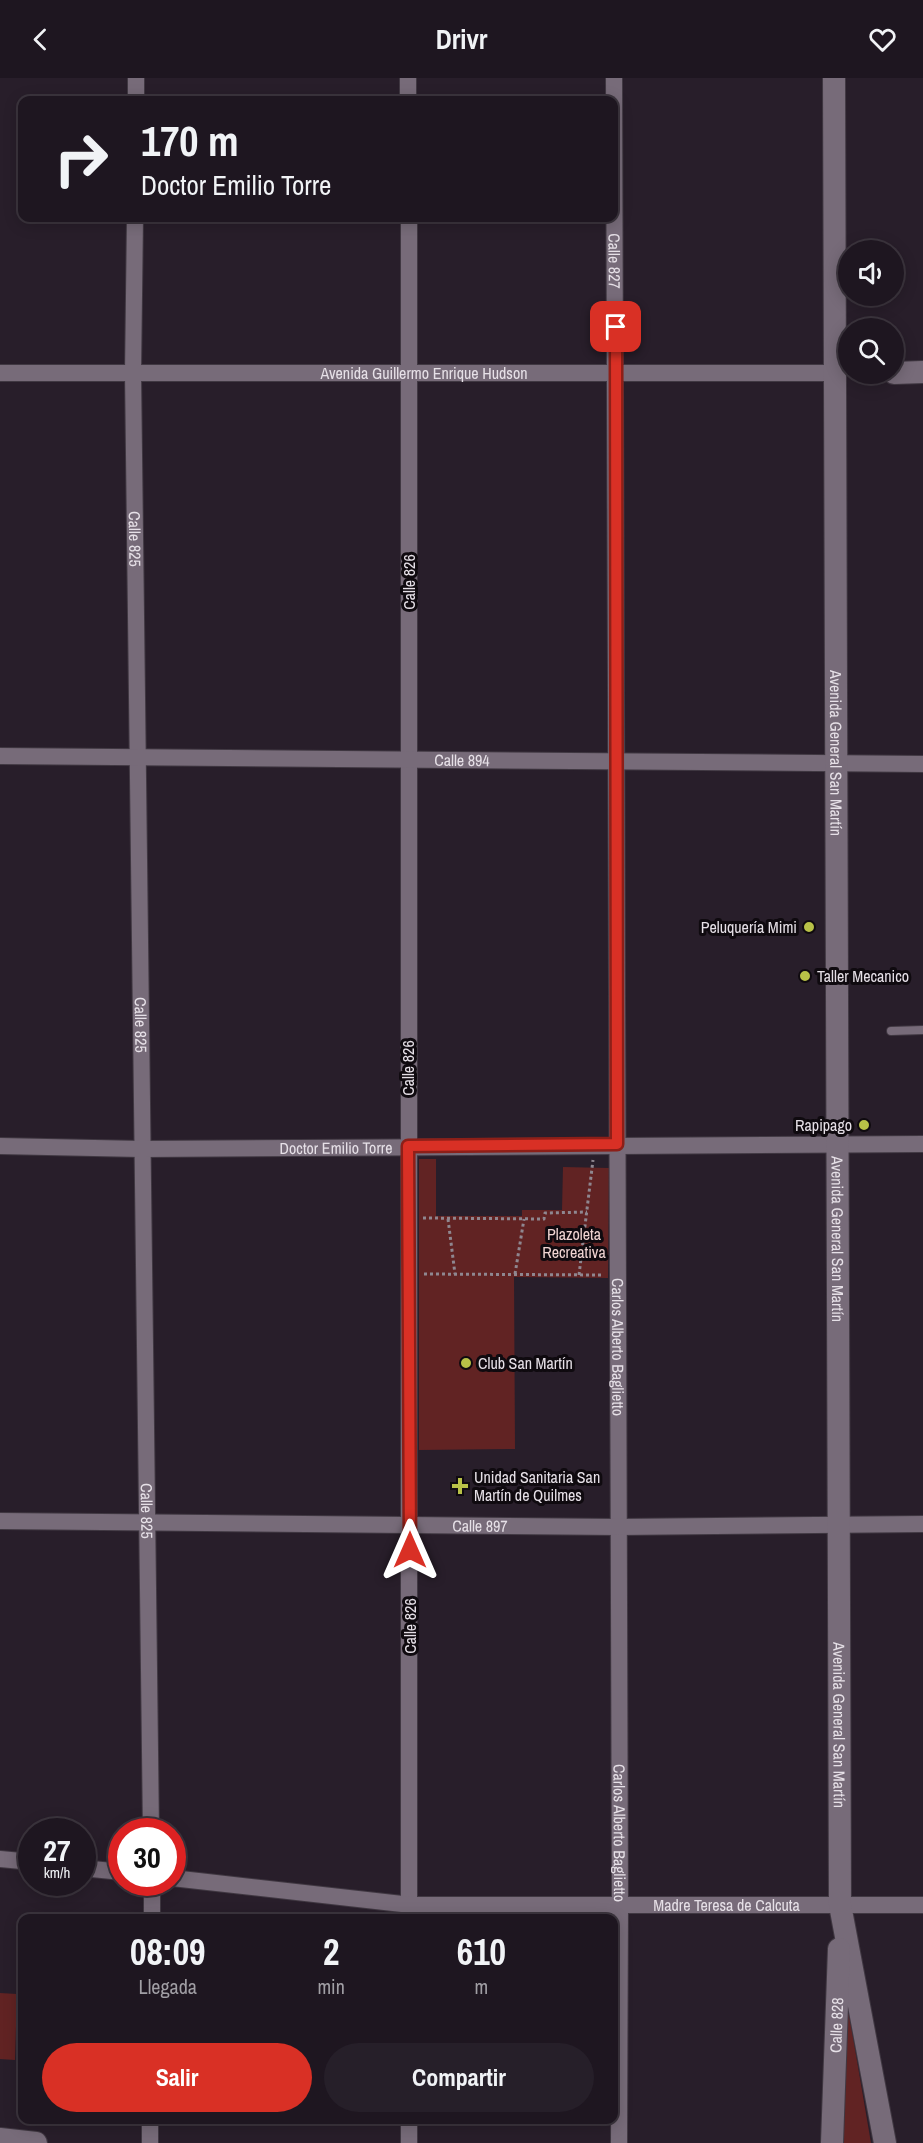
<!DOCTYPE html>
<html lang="es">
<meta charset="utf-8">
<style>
body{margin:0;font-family:"Archivo Narrow",sans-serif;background:#261f29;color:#f1f3f6;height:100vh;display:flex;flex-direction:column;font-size:22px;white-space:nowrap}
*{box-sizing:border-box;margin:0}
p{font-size:20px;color:#a19fa5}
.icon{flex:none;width:33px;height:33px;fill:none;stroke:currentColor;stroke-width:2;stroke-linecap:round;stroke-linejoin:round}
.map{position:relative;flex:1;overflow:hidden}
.details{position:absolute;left:18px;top:1836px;width:600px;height:210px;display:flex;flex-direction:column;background:#1e1620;border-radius:12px;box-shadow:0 3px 15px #0003,0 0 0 2px #3c353e}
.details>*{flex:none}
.top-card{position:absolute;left:18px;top:18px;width:600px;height:126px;border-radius:12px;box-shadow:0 3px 15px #0003,0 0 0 2px #3c353e;background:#1e1620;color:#f1f3f6;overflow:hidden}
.controls{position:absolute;left:838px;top:162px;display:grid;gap:12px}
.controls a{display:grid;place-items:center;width:66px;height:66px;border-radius:50%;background:#1e1620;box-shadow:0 3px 15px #0003,0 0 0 2px #3c353e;font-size:30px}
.speed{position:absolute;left:18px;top:1740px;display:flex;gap:12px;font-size:30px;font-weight:700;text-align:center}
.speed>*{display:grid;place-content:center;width:78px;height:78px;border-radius:50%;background:#1e1620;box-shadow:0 3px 15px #0003,0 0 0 2px #3c353e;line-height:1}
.speed small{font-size:15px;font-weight:400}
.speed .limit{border:9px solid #d22;background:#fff;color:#111}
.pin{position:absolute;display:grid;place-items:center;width:51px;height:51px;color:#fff;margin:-26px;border-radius:12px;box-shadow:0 3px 9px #0006}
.me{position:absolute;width:66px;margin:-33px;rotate:0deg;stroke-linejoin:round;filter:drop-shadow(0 0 4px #0008)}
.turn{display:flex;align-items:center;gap:21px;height:126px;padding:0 24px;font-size:27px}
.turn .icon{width:78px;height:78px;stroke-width:2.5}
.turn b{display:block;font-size:42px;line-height:51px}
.eta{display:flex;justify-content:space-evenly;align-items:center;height:102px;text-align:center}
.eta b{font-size:36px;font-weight:800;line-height:42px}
.primary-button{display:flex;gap:12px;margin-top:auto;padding:12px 24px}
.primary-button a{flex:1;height:69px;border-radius:36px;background:#d93025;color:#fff;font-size:24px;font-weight:800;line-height:69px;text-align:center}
.primary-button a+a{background:#261f29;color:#f1f3f6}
header{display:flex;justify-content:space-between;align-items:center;height:78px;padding:0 24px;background:#1e1620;font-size:27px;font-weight:800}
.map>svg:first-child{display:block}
.green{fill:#612323}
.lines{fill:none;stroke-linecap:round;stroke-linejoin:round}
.lane-casing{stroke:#403842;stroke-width:10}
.street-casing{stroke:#403842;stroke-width:18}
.secondary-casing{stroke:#403842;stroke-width:24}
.path{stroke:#8f8790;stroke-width:3;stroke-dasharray:3 3;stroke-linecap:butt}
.lane{stroke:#776b79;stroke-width:8}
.street{stroke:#776b79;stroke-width:16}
.secondary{stroke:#776b79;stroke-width:22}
.route-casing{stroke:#8d1f18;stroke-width:15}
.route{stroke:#d93025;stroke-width:10}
.poi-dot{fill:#b8c147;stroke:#0f0a0f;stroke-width:2}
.labels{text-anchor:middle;stroke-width:6;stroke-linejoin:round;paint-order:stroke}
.street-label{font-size:16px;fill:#e6e0e7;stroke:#0f0a0f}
.poi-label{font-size:16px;fill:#e6e0e7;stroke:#0f0a0f;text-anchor:start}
.park-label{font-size:16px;fill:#f0d4d2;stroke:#0f0a0f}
</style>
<header><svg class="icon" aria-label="back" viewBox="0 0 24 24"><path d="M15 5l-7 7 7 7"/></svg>Drivr<svg class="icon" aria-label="heart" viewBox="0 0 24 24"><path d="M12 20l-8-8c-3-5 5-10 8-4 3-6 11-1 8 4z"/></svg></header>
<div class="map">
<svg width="923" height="2065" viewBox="0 0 923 2065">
<rect width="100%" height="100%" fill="#281e2a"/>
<g class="green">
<polygon points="419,1081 436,1081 436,1138 522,1138 522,1132 562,1132 563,1089 609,1090 608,1200 514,1199 515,1371 419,1372"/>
<polygon points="0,1915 17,1916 15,1982 0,1981"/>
<polygon points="843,1934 849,1936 871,2065 837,2065"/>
</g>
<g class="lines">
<g class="lane-casing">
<polyline id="lane" points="891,953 923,952"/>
</g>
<g class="street-casing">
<g id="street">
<polyline points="408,0 408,22"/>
<path id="s1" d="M 614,0 L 620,1828 L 619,2065"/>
<polyline points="136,22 136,0"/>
<path id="s2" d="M 135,140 L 133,295 L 151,1754"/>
<polyline points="409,140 409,1840"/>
<path id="s3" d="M 0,295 L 835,295"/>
<path id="s4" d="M 0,678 L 923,686"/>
<path id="s5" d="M 0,1068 L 141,1071 L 923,1066"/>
<path id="s6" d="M 0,1443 L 618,1449 L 923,1446"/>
<polyline points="0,1781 32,1784"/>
<polyline points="82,1790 122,1794"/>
<path id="s7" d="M 172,1800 L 411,1827 L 923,1827"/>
<polyline points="152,1840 152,1804"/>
<polyline points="409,2042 409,2065"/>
<polyline points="150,2065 150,2042"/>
</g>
</g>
<g class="secondary-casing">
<g id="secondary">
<path id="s8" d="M 834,0 L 840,1827 L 885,2065"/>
<polyline points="894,295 923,294"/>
<polyline points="0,2061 36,2065"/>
<path id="s9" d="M 832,2065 L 839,1871"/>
</g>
</g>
<g class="path">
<polyline points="423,1140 544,1141 545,1135 587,1134"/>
<polyline points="448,1141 455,1196"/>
<polyline points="424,1196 604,1197"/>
<polyline points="515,1196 524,1141"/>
<polyline points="579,1197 593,1082"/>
</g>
<use href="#lane" class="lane"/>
<use href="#street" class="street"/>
<use href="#secondary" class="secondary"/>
</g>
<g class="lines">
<g class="route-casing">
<polyline id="route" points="410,1472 408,1068 617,1066 616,249"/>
</g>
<use href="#route" class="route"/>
</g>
<g class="poi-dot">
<circle cx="809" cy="849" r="6"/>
<circle cx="805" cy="898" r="6"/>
<circle cx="864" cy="1047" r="6"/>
<circle cx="466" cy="1285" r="6"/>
<path d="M457 1399h6v6h6v6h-6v6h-6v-6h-6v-6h6z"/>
</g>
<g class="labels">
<g class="street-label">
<text dy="6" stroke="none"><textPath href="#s1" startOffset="183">Calle 827</textPath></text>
<text dy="6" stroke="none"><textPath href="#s3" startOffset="424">Avenida Guillermo Enrique Hudson</textPath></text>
<text dy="6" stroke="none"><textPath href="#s2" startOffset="321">Calle 825</textPath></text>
<text transform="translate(409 504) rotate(-90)" y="6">Calle 826</text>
<text dy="6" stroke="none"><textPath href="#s8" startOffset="675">Avenida General San Martín</textPath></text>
<text dy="6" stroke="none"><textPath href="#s4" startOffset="462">Calle 894</textPath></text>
<text dy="6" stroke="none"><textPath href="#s2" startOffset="807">Calle 825</textPath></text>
<text transform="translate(408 990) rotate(-90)" y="6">Calle 826</text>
<text dy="6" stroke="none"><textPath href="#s5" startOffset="336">Doctor Emilio Torre</textPath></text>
<text dy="6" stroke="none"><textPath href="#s8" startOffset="1161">Avenida General San Martín</textPath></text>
<text dy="6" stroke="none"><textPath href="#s1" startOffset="1269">Carlos Alberto Baglietto</textPath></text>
<text dy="6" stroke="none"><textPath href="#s2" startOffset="1293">Calle 825</textPath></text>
<text dy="6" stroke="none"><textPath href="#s6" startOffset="480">Calle 897</textPath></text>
<text transform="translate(410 1548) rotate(-90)" y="6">Calle 826</text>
<text dy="6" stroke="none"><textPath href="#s8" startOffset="1647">Avenida General San Martín</textPath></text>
<text dy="6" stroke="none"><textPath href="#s1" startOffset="1755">Carlos Alberto Baglietto</textPath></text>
<text dy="6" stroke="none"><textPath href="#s7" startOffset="556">Madre Teresa de Calcuta</textPath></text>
<text dy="6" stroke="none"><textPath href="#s9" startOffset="118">Calle 828</textPath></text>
</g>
<g class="poi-label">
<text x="797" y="855" text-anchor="end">Peluquería Mimi</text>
<text x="817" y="904">Taller Mecanico</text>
<text x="852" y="1053" text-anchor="end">Rapipago</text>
<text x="478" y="1291">Club San Martín</text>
<text x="474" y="1405">Unidad Sanitaria San<tspan x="474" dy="18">Martín de Quilmes</tspan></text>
</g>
<g class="park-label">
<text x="574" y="1162">Plazoleta<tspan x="574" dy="18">Recreativa</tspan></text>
</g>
</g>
</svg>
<div class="controls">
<a><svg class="icon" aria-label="sound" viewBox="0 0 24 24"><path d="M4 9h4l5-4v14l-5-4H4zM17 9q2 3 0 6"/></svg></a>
<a><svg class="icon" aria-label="search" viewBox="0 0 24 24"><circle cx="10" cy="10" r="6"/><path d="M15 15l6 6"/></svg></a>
</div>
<div class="speed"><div>27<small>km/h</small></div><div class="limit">30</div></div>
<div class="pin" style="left:616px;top:249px;background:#d93025"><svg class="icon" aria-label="arrive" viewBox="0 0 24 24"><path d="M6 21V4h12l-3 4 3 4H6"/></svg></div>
<svg class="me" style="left:410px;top:1472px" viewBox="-20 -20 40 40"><path d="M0-17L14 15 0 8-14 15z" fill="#d93025" stroke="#fff" stroke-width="4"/></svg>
<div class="top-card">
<div class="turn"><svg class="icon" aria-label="right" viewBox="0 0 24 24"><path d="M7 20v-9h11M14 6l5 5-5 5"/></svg><div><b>170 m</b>Doctor Emilio Torre</div></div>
</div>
<section class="details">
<div class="eta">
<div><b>08:09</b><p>Llegada</p></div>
<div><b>2</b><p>min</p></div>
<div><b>610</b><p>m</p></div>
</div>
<div class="primary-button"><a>Salir</a><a>Compartir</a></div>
</section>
</div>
